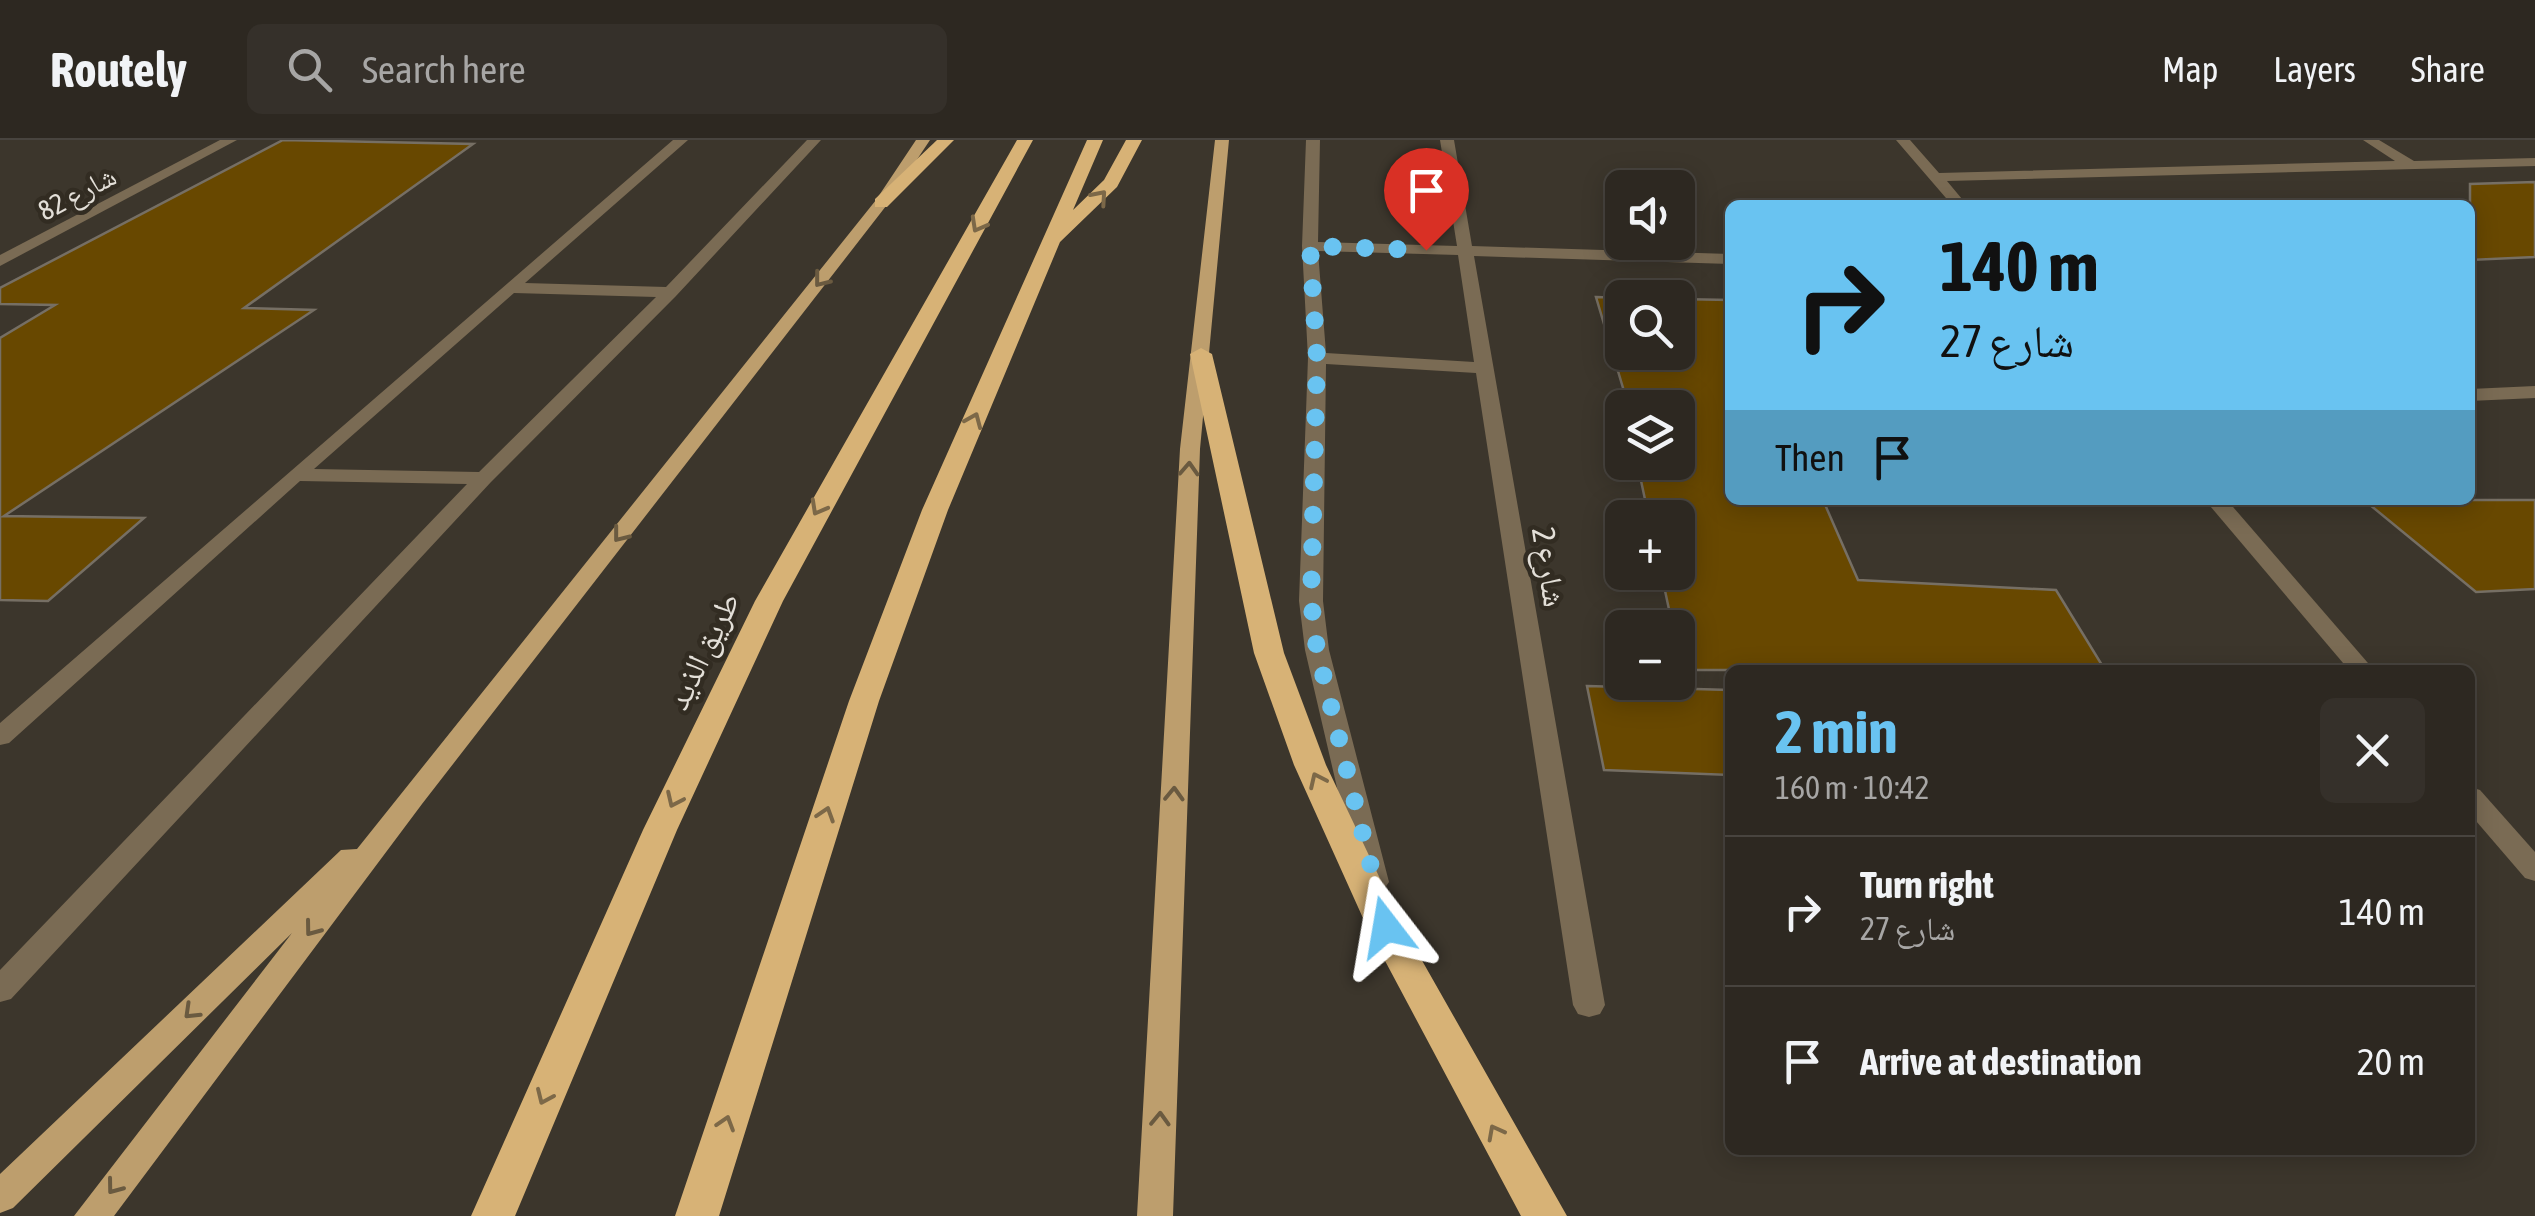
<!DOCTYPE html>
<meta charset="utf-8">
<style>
body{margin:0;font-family:"Asap Condensed","Noto Naskh Arabic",sans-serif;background:#35302a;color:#f1f3f6;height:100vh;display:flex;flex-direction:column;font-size:38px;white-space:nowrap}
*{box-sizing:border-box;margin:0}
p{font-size:32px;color:#a7a6a5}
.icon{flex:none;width:55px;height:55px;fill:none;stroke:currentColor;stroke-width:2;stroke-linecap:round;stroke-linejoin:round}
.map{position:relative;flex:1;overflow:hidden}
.sheet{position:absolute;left:1725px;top:525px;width:750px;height:490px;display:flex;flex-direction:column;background:#2d2821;border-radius:15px;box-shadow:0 5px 25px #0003,0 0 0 2px #48443f}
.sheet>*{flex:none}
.hud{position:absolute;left:1725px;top:60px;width:750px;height:305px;border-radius:15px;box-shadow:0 5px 25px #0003,0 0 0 2px #48443f;background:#69c3f1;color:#111;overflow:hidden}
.tools{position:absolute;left:1605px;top:30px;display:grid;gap:20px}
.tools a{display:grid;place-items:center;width:90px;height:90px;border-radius:15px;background:#2d2821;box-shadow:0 5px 25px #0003,0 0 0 2px #48443f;font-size:50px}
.pin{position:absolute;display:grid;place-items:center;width:85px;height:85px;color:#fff;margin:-102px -42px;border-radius:50% 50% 50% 0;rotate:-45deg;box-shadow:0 0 10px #0007}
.pin .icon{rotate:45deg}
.me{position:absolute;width:110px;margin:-55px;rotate:346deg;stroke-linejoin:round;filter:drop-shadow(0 0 8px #0008)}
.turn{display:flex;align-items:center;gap:35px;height:210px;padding:0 50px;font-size:45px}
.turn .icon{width:130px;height:130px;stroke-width:2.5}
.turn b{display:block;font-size:70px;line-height:85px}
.then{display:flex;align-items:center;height:95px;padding:0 50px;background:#0003;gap:20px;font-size:38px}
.round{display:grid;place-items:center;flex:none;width:105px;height:105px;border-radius:15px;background:#35302a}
.summary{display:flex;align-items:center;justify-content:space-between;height:170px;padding:0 50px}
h1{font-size:60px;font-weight:700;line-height:75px;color:#69c3f1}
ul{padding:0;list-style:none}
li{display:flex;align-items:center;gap:30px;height:150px;padding:0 50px;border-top:2px solid #48443f}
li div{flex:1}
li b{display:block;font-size:38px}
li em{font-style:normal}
header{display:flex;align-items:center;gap:60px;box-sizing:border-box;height:140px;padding:0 50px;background:#2d2821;border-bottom:2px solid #48443f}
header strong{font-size:48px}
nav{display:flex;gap:55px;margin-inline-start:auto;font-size:35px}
.search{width:700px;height:90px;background:#35302a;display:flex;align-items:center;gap:25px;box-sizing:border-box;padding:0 35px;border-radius:15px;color:#a7a6a5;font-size:38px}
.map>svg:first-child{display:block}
.building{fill:#684800;stroke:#766f64;stroke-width:2.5}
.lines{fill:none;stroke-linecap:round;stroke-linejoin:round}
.minor{fill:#7a6b54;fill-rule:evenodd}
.major{fill:#bd9e6d;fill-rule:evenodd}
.highway{fill:#d7b276;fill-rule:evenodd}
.oneway{stroke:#7c6848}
.oneway2{stroke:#6a5a40}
.route{stroke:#69c3f1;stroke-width:18;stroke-dasharray:0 32.4}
.labels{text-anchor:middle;stroke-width:9;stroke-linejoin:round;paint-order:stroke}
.far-street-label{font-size:28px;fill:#e3dfd8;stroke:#322c22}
.street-label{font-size:32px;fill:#e3dfd8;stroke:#322c22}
</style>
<header>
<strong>Routely</strong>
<div class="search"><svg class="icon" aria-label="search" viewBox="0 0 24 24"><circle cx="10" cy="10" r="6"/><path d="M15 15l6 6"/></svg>Search here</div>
<nav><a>Map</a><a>Layers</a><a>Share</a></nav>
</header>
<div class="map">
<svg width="2535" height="1076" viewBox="0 0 2535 1076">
<rect width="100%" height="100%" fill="#3c362c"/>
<g class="building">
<polygon points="283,0 473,4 244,168 314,170 4,376 144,378 48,461 0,460 0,198 55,165 0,164 0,148"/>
<polygon points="2535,42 2535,117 2470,120 2470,44"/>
<polygon points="1596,157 1622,158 1622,212 1678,212 1678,159 1730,160 1730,360 1823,360 1858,440 2056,450 2105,530 1683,530 1678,488 1673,488 1661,432 1678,432 1678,378 1649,378 1637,322 1678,322 1678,268 1629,268"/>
<polygon points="2364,360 2535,360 2535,449 2476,452"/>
<polygon points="1587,546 1730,550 1730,635 1604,630"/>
</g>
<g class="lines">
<g class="minor">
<polygon points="220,0 237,0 0,126 0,115"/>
<path d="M 673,0 L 688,0 L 525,143 L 666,147 L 807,0 L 821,0 L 676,156 L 491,342 L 11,859 L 0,862 L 0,830 L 467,344 L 300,341 L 9,603 L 0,605 L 0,583 ZM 514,153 L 656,157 L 479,332 L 314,329 Z"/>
<path d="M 1306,0 L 1320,0 L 1318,102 L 1457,106 L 1440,0 L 1454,0 L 1472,106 L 1730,114 L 1730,124 L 1474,116 L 1605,865 L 1600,874 L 1589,877 L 1578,874 L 1573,865 L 1476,233 L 1326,224 L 1323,461 L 1329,510 L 1389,742 L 1384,749 L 1374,752 L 1364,749 L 1359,742 L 1305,510 L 1299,461 L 1308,218 L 1302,106 ZM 1318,111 L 1458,115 L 1474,222 L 1326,213 Z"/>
<polygon points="1896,0 1910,0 1939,33 2395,21 2363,0 2379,0 2414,21 2535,18 2535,26 1947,41 1967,65 1952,65"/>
<polygon points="2535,246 2535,258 2470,261 2470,249"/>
<polygon points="2205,360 2227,360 2374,530 2349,530"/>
<polygon points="2470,647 2480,650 2535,712 2535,741 2525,738 2470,674"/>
</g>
<g class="major">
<polygon points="916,0 930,0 886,66 422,664 114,1076 74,1076 292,793 13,1068 0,1073 0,1034 341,710 357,709 876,60"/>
<polygon points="1215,0 1229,0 1200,309 1173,1076 1137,1076 1180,309"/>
</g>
<g class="highway">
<polygon points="937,0 954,0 887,67 875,67 875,59"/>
<polygon points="1017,0 1033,0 783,461 677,690 515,1076 471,1076 643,690 755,461"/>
<polygon points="1087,0 1103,0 1073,70 1104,40 1126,0 1142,0 1117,47 1060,102 948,370 879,561 719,1076 675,1076 849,561 922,370"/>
<polygon points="1201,208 1212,214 1284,513 1326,625 1403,787 1567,1076 1521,1076 1367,787 1294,625 1254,513 1190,214"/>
</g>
</g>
<defs><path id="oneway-chevron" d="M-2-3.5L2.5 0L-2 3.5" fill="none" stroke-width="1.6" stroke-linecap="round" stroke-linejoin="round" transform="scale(2.5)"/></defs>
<g class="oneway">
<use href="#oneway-chevron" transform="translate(1100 57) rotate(-49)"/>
<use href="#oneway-chevron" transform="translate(978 85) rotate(119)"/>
<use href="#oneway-chevron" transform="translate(974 280) rotate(-67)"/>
<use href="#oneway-chevron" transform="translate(818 368) rotate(119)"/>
<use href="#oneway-chevron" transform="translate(1317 640) rotate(-115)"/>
<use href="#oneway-chevron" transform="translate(674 660) rotate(115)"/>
<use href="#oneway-chevron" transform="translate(826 674) rotate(-72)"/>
<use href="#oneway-chevron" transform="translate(544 957) rotate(114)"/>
<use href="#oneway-chevron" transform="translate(726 983) rotate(-73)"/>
<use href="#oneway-chevron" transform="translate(1495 992) rotate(-118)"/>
</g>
<g class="oneway2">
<use href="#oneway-chevron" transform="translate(821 140) rotate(128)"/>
<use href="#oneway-chevron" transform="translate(1189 329) rotate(-87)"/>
<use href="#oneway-chevron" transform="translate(620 395) rotate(128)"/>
<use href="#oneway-chevron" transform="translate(1174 654) rotate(-88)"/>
<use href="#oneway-chevron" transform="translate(312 789) rotate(127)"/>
<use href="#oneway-chevron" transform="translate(191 872) rotate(136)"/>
<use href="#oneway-chevron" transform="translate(1160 979) rotate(-88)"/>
<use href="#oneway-chevron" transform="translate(114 1047) rotate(127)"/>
</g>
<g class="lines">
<polyline class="route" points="1386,787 1317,510 1311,460 1317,218 1310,106 1426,110"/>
</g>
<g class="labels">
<g class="far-street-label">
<text transform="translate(77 53) rotate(-28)" y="10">شارع 82</text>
</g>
<g class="street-label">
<text transform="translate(1549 427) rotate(81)" y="11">شارع 2</text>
<text transform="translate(703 511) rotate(-64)" y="11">طريق الذيد</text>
</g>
</g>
</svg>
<div class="tools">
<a><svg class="icon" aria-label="sound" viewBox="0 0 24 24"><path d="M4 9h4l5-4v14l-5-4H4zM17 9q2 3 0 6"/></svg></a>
<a><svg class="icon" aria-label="search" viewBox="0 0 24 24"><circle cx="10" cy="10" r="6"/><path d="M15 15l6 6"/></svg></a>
<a><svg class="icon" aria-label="layers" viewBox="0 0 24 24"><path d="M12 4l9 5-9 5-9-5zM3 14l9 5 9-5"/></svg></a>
<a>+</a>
<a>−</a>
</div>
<div class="pin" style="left:1426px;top:110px;background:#d93025"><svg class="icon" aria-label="arrive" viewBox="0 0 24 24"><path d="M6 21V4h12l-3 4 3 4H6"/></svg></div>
<svg class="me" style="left:1386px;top:787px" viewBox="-20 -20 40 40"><path d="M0-17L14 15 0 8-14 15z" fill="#69c3f1" stroke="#fff" stroke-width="4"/></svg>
<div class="hud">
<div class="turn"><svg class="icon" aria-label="right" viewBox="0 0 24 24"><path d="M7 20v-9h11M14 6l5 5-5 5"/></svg><div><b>140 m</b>شارع 27</div></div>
<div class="then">Then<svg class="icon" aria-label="arrive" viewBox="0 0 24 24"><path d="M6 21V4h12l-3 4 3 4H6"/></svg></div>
</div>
<section class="sheet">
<div class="summary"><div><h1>2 min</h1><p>160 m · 10:42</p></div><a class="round"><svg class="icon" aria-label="close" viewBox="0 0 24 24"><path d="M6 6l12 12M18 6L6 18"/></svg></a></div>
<ul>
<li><svg class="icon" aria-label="right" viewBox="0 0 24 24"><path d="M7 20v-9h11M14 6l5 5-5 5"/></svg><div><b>Turn right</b><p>شارع 27</p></div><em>140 m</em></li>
<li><svg class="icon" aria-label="arrive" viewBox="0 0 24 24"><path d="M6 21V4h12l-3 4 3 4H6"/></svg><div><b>Arrive at destination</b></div><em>20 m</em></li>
</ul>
</section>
</div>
